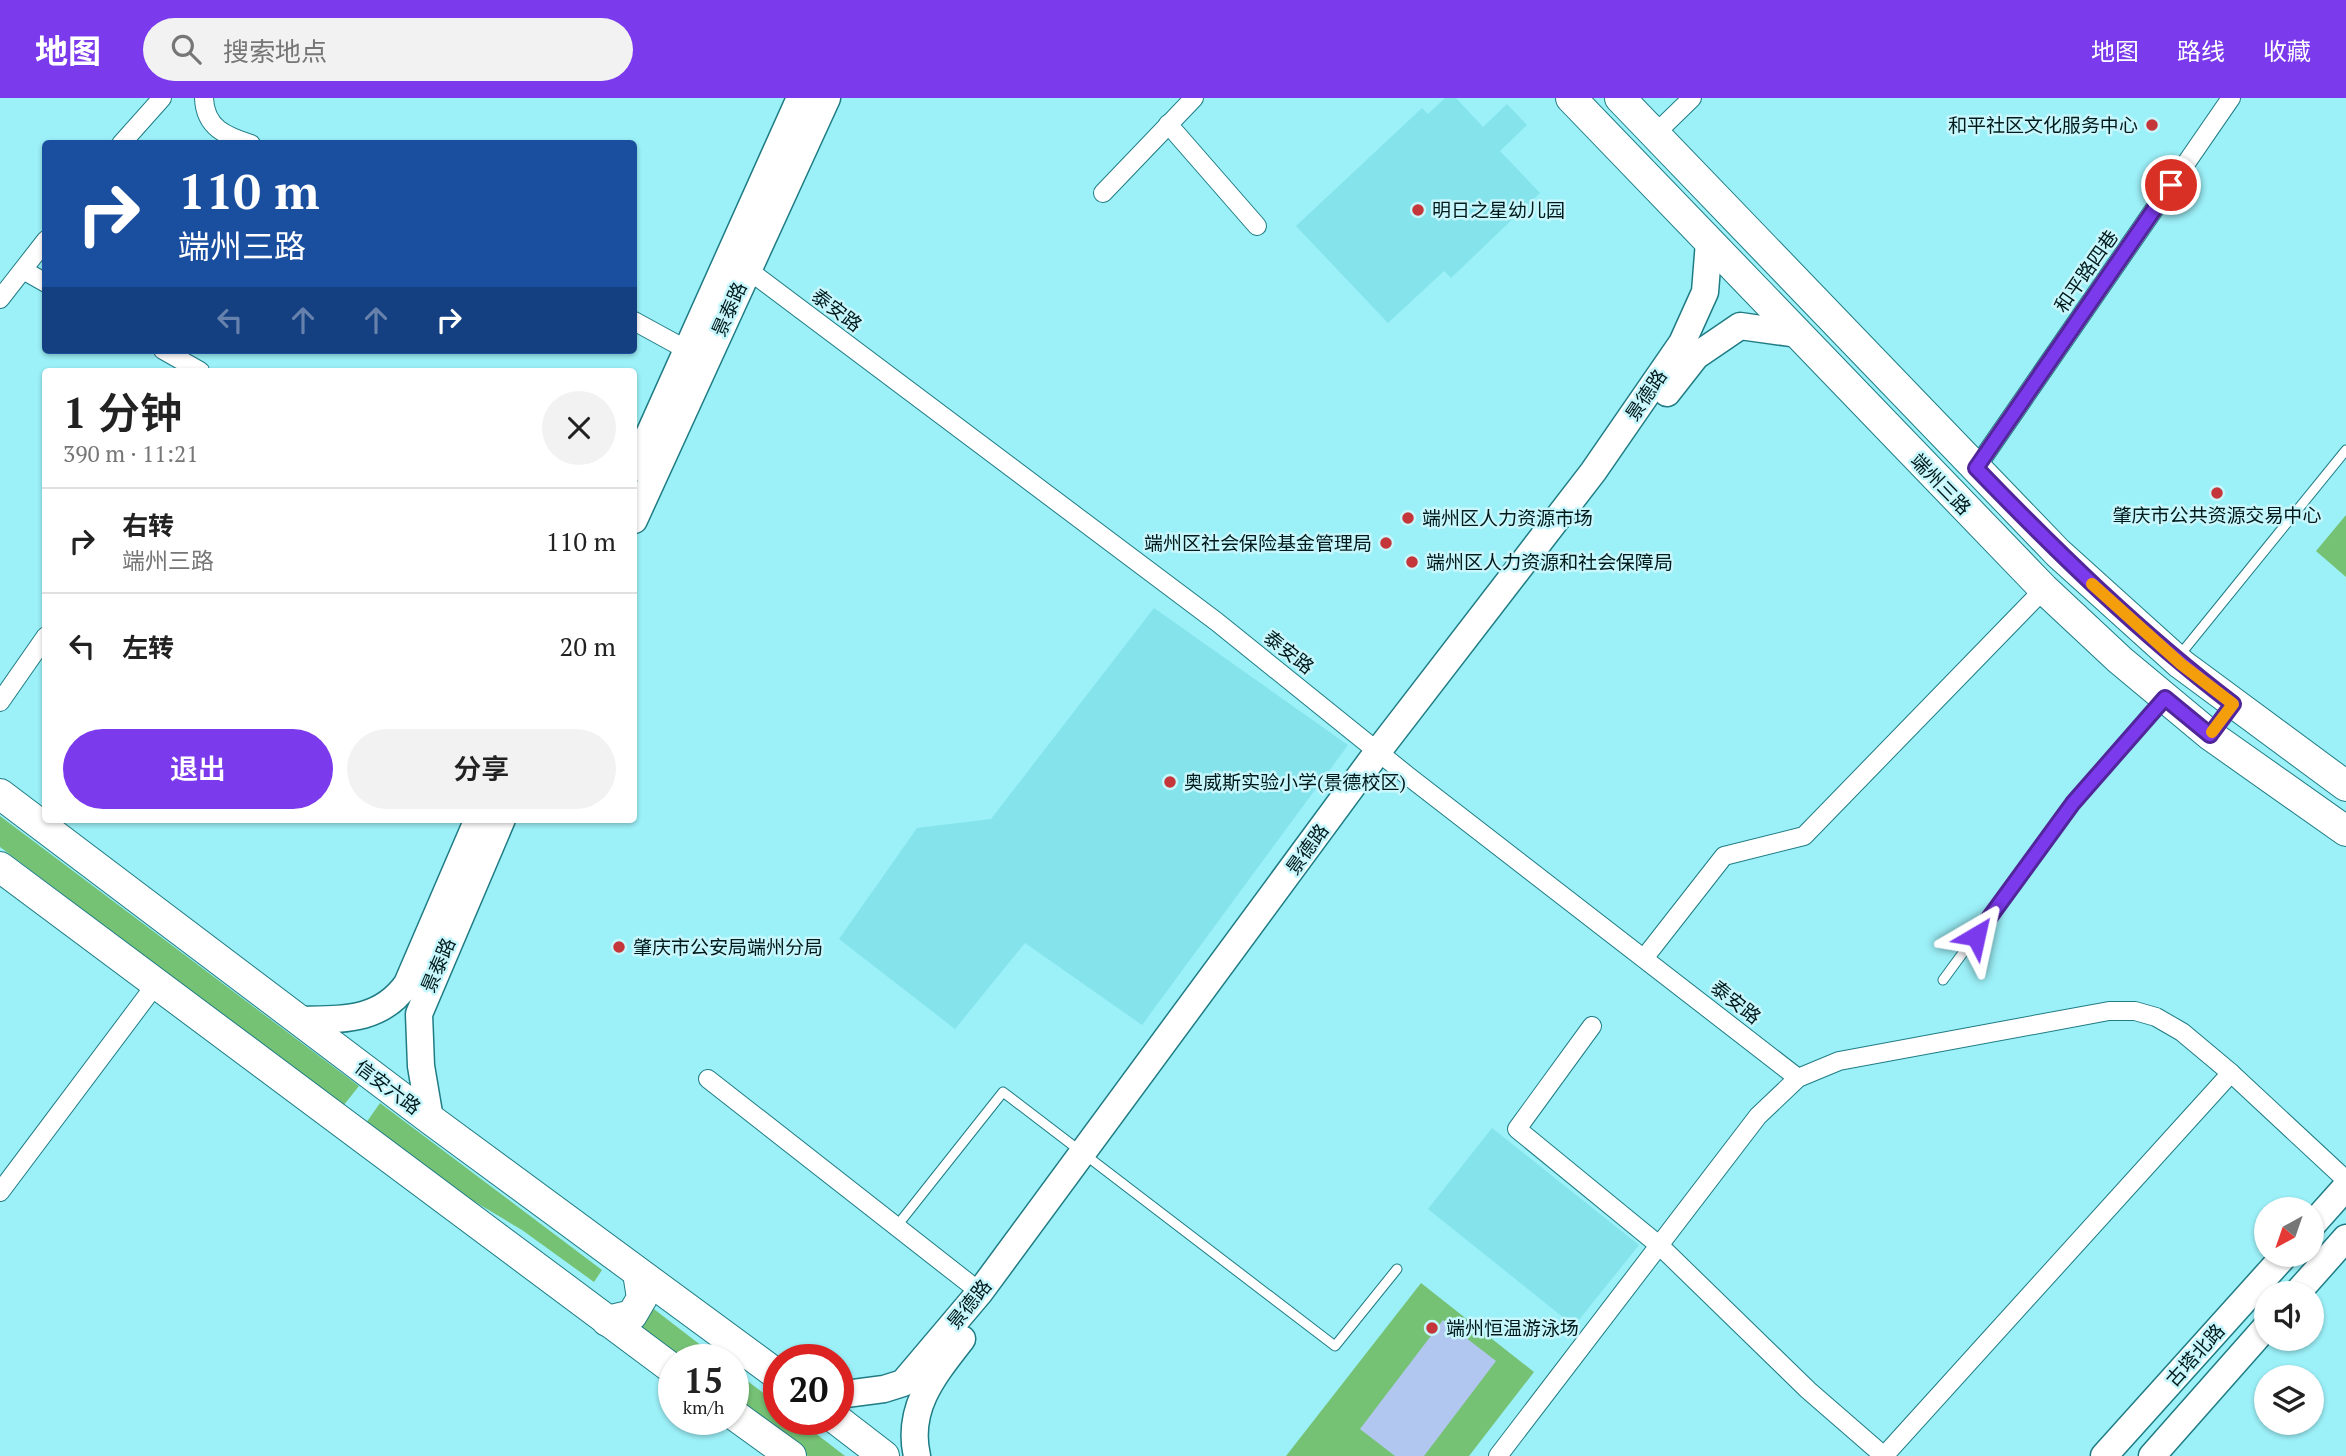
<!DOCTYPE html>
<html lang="zh">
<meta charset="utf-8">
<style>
body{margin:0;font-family:"PT Serif","Noto Sans SC",serif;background:#f2f2f2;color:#222;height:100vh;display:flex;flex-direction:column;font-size:26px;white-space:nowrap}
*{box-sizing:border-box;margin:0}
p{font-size:23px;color:#767676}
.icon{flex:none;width:38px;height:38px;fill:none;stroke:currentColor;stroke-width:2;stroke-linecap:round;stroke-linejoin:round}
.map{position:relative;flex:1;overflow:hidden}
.side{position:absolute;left:42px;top:270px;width:595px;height:455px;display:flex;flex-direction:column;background:#fff;border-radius:7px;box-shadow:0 2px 5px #0004}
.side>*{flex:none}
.guide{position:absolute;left:42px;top:42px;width:595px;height:214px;border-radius:7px;box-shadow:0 2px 5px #0004;background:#1a4fa0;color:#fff;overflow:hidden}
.needle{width:46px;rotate:220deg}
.tools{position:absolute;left:2254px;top:1099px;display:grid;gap:14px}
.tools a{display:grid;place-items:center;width:70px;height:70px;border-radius:50%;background:#fff;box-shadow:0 2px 5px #0004;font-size:35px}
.speed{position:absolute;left:658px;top:1246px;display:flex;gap:14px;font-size:35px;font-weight:700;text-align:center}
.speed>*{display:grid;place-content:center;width:91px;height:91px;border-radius:50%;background:#fff;box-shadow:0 2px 5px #0004;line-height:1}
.speed small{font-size:18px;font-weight:400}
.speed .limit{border:10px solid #d22;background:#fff;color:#111}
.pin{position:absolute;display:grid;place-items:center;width:60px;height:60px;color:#fff;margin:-30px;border:4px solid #fff;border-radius:50%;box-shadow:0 2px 7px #0007}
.me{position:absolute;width:77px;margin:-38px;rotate:36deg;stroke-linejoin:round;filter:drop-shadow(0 0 5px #0008)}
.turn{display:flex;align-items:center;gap:24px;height:147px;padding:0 21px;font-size:32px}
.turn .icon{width:91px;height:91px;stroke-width:2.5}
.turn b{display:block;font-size:49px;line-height:60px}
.lanes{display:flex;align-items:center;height:66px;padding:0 21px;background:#0003;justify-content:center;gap:35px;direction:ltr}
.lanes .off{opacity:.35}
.round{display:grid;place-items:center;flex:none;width:74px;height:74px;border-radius:37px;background:#f2f2f2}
.summary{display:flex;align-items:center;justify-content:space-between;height:119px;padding:0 21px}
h1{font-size:42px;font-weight:600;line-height:52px}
.cta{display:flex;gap:14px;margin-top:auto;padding:14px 21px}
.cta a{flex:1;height:80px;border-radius:42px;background:#7c3aed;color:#fff;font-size:28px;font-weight:600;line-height:80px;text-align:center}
.cta a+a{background:#f2f2f2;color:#222}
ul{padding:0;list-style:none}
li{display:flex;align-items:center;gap:21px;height:105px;padding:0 21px;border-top:2px solid #e0e0e0}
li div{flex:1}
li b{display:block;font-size:26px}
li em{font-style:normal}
header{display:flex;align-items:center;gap:42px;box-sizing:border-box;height:98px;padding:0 35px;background:#7c3aed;color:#fff}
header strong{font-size:33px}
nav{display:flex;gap:38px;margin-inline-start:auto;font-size:24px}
.search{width:490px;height:63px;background:#f2f2f2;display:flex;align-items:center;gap:18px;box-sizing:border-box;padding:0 24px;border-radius:38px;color:#767676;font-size:26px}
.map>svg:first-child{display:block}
.built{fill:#84e3eb}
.green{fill:#76c275}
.water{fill:#b2c7ef}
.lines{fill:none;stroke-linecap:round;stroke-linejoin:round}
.lane-casing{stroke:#207c84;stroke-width:11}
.street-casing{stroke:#207c84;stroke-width:20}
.secondary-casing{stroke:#207c84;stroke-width:29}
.primary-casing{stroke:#207c84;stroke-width:32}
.lane{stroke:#fff;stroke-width:9}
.street{stroke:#fff;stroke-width:18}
.secondary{stroke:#fff;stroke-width:26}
.primary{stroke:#fff;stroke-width:30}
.route-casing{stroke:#51269a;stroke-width:18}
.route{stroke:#7c3aed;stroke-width:12}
.slow{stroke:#f59e0b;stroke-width:12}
.poi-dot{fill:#c5363a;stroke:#c7f7fc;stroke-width:2.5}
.labels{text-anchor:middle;stroke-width:5;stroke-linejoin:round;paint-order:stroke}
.poi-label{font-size:19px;fill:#00191b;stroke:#c7f7fc;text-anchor:start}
.street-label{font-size:19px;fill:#00191b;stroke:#c7f7fc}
</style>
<header>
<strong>地图</strong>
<div class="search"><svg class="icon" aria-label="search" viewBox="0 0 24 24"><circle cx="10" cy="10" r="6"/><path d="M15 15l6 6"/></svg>搜索地点</div>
<nav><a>地图</a><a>路线</a><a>收藏</a></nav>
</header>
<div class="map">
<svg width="2346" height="1358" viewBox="0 0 2346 1358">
<rect width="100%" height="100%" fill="#9cf0f8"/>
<g class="built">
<polygon points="1445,0 1456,0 1483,29 1507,6 1527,27 1500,53 1540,95 1451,180 1444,173 1388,225 1296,128 1422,10 1428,16"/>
<polygon points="1154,510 1348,647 1142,927 1025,845 955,931 839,841 917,730 991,721"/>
<polygon points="1492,1030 1639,1147 1574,1228 1428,1111"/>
</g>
<g class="green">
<polygon points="2346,417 2346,479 2316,453"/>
<polygon points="0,718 359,988 343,1008 0,749"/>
<polygon points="380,1005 602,1172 594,1184 522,1132 455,1092 366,1025"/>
<polygon points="1421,1185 1534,1274 1469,1358 1286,1358"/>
<polygon points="637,1198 720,1262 682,1262 623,1217"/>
<polygon points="733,1272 779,1307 779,1321 797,1321 845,1358 808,1358 733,1301"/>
</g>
<polygon class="water" points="1443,1222 1496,1263 1424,1358 1395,1358 1360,1331"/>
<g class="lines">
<g class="lane-casing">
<g id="lane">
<polyline points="2179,558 2346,352"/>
<polyline points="2213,633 2232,608"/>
<polyline points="1943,882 2073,705 2162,603"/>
<polyline points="896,1129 1003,994 1335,1248 1397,1171"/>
</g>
</g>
<g class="street-casing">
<g id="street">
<path d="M 204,0 C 205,30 226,38 251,46"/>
<polyline points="1168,26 1257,128"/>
<polyline points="1655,36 1692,0"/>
<polyline points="121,46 162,0"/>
<polyline points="1103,95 1194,0"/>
<polyline points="747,171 1217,524 1408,678 1798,980"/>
<polyline points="23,172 46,185"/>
<polyline points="0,201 46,142"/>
<polyline points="634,223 687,252"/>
<polyline points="163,252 200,273"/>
<polyline points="1976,370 2231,0"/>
<polyline points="0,604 46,538"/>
<polyline points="1645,859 1724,758 1804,738 2044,491"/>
<polyline points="1592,928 1517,1031 1660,1148 1808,1292 1884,1358"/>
<polyline points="708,981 980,1194"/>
<polyline points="0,1094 156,886"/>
<polyline points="1498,1358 1758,1018 1798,980 1839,963 2109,913 2135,913 2156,919 2182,934 2231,975 2346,1082"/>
<polyline points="1884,1358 2231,975"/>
</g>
</g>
<g class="secondary-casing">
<g id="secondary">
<polyline points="1667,295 1696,258 1740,228 1798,236"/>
<polyline points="634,370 800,0"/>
<polyline points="634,422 827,0"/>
<path d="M 299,922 C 342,921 380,924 407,886 L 478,721"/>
<polyline points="430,1021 421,968 419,916 502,721"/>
<polyline points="2312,1127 2346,1089"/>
<polyline points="2297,1195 2346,1140"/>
<polyline points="838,1297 884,1291 903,1285 980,1194 1379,652 1593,374 1682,245 1705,194 1709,144"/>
<path d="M 917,1358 C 906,1310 934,1277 962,1241"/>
<polyline points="2104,1358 2285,1157"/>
<polyline points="2152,1358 2266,1229"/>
</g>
</g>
<g class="primary-casing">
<g id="primary">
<polyline points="1571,0 2044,491 2120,562 2210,637 2346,733"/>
<polyline points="1620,0 2058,455 2181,566 2346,688"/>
<polyline points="0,696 430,1021 779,1278"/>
<polyline points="0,769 674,1272"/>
<polyline points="607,1223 632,1217 642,1200 638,1175"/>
<polyline points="733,1316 791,1358"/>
<polyline points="836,1321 884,1358"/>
</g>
</g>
<use href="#lane" class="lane"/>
<use href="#street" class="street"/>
<use href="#secondary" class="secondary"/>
<use href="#primary" class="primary"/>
</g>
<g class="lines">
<g class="route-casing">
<path id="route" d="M 1976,838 L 2073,705 L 2165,600 L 2210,637 L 2233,606 C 2140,535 2057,454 1976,370 L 2171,87"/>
</g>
<use href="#route" class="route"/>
<polyline class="slow" points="2092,486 2181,566 2233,606 2212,634"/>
</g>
<g class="poi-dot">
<circle cx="2152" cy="27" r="7"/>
<circle cx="1418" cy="112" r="7"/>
<circle cx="2217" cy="395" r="7"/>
<circle cx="1408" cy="420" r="7"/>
<circle cx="1386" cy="445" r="7"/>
<circle cx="1412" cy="464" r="7"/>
<circle cx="1170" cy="684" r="7"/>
<circle cx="619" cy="849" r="7"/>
<circle cx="1432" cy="1230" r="7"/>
</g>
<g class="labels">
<g class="poi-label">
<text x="2138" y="34" text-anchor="end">和平社区文化服务中心</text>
<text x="1432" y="119">明日之星幼儿园</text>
<text x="2217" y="424" text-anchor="middle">肇庆市公共资源交易中心</text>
<text x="1422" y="427">端州区人力资源市场</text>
<text x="1372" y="452" text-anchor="end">端州区社会保险基金管理局</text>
<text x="1426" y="471">端州区人力资源和社会保障局</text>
<text x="1184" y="691">奥威斯实验小学(景德校区)</text>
<text x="633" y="856">肇庆市公安局端州分局</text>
<text x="1446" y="1237">端州恒温游泳场</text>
</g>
<g class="street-label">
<text transform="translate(2086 173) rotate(-55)" y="7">和平路四巷</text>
<text transform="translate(729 211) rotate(-66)" y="7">景泰路</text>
<text transform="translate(837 212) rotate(37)" y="7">泰安路</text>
<text transform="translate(1646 297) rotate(-56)" y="7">景德路</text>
<text transform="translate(1941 386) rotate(46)" y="7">端州三路</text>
<text transform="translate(1289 554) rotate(38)" y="7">泰安路</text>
<text transform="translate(1307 751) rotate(-54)" y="7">景德路</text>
<text transform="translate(438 867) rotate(-67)" y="7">景泰路</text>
<text transform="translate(1736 904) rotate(38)" y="7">泰安路</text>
<text transform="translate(388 989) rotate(37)" y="7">信安六路</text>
<text transform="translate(969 1206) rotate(-51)" y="7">景德路</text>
<text transform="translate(2195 1257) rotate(-48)" y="7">古塔北路</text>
</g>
</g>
</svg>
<div class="tools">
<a><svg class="needle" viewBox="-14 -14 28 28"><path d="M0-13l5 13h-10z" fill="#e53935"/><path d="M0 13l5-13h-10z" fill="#767676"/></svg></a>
<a><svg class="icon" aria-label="sound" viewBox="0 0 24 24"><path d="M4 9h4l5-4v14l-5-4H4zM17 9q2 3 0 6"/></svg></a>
<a><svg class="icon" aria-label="layers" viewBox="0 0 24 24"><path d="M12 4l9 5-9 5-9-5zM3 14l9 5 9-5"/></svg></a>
</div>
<div class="speed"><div>15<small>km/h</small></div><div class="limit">20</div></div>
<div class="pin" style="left:2171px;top:87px;background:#d93025"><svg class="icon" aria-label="arrive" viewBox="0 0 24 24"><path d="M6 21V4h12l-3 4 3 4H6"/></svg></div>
<svg class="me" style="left:1976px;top:838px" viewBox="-20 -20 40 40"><path d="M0-17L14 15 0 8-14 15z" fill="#7c3aed" stroke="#fff" stroke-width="4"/></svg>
<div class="guide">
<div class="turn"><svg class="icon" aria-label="right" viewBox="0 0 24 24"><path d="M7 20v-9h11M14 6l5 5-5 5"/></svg><div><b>110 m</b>端州三路</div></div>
<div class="lanes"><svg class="icon off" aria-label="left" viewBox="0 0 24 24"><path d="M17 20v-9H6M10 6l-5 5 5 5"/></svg><svg class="icon off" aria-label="ahead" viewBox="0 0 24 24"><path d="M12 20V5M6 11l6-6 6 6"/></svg><svg class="icon off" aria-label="ahead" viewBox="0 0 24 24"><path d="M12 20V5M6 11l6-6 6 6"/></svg><svg class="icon" aria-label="right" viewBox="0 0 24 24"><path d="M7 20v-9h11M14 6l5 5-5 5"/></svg></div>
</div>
<section class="side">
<div class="summary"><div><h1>1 分钟</h1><p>390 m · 11:21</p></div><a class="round"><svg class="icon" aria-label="close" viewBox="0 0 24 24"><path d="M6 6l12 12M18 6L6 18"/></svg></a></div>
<ul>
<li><svg class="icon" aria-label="right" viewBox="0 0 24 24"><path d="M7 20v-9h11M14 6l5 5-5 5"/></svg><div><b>右转</b><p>端州三路</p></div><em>110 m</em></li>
<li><svg class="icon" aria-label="left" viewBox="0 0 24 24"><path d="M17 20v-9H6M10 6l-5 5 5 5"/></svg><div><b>左转</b></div><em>20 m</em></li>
</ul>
<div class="cta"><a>退出</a><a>分享</a></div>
</section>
</div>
